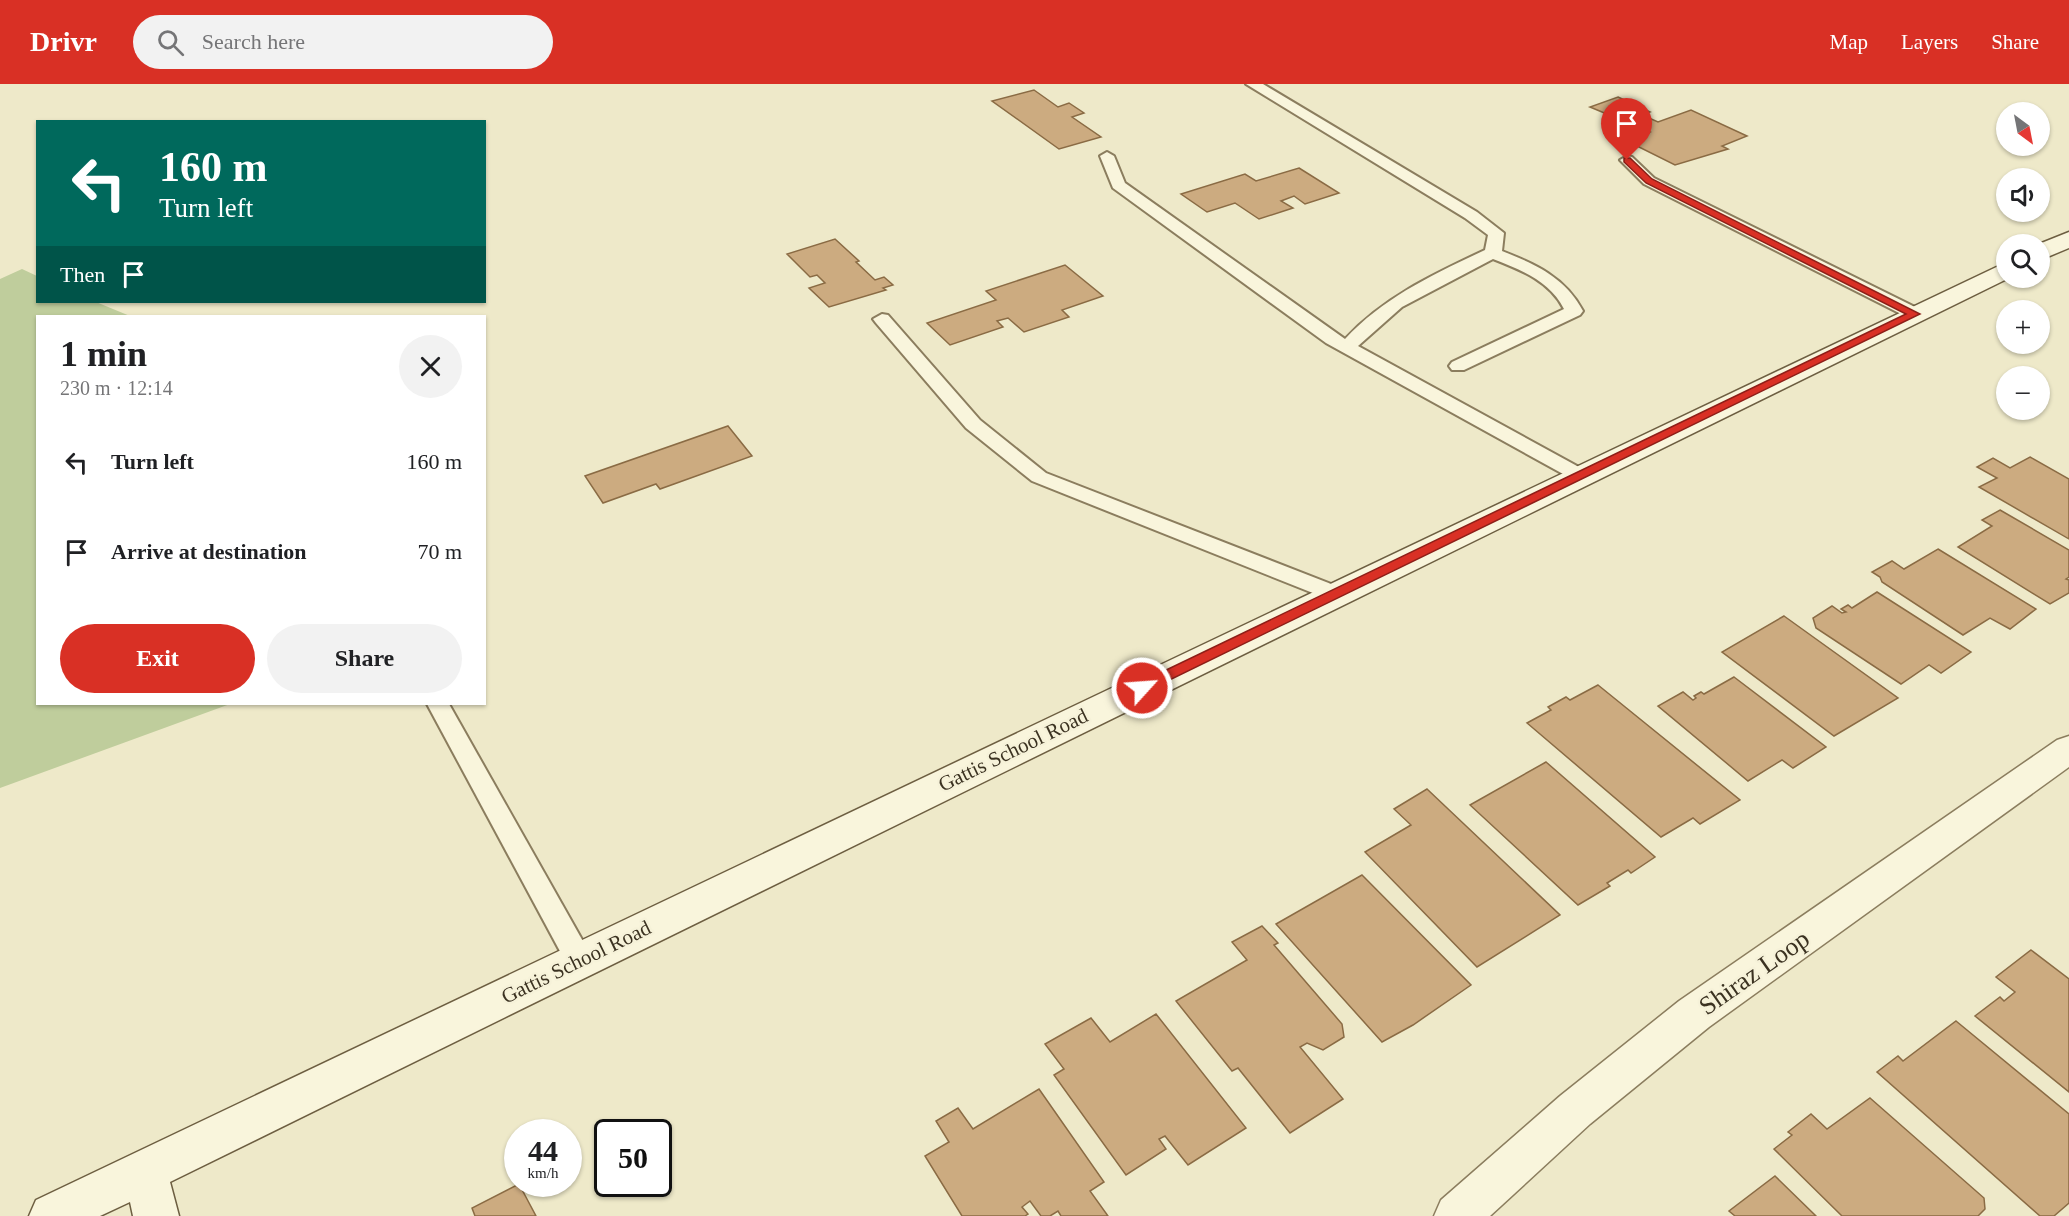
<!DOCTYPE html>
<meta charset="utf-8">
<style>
body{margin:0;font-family:"Times New Roman",serif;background:#f2f2f2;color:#202124;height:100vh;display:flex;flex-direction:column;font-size:22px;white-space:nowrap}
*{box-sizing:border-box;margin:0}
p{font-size:20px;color:#757577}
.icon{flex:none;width:33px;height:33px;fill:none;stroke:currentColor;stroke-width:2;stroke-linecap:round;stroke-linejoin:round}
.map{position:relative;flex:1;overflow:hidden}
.side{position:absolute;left:36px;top:231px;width:450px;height:390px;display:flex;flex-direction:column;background:#fff;border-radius:0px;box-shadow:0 2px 4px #0004}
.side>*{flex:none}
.guide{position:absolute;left:36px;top:36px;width:450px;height:183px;border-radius:0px;box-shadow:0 2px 4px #0004;background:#00695c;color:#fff;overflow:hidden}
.needle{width:39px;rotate:148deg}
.controls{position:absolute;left:1996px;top:18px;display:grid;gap:12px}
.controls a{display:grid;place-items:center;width:54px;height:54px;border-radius:50%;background:#fff;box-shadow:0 2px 4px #0004;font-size:30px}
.speed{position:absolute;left:504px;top:1035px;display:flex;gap:12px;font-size:30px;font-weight:700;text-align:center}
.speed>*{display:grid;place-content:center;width:78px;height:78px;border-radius:50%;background:#fff;box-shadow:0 2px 4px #0004;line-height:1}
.speed small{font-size:15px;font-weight:400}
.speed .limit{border:3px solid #111;border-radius:9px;background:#fff;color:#111}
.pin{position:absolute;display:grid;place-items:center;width:51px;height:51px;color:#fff;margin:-62px -26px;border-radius:50% 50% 50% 0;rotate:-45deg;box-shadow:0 0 6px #0007}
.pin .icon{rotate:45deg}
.me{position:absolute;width:66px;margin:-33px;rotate:64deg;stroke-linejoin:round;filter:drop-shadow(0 0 4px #0008)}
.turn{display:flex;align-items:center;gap:21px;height:126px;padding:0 24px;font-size:27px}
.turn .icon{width:78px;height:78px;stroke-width:2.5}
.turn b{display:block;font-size:42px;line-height:51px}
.then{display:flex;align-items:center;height:57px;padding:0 24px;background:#0003;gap:12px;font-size:22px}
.round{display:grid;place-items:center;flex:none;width:63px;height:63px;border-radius:32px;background:#f2f2f2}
.headline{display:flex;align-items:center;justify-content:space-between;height:102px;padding:0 24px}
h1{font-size:36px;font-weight:800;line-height:45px}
.primary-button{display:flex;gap:12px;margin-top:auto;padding:12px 24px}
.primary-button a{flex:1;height:69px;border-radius:36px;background:#d93025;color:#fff;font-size:24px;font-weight:800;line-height:69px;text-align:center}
.primary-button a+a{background:#f2f2f2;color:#202124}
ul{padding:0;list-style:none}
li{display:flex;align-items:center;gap:18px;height:90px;padding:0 24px}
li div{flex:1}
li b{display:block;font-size:22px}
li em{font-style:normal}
header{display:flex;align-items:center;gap:36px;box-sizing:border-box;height:84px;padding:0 30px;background:#d93025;color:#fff}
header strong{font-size:28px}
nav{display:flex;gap:33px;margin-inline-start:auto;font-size:21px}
.search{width:420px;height:54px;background:#f2f2f2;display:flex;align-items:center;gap:15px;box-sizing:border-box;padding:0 21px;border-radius:33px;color:#757577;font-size:22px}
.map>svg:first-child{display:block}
.green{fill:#bfcd9c}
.building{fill:#ccab80;stroke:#8a6b44;stroke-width:1.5}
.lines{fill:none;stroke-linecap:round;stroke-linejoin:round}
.lane-casing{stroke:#8b7d5e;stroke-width:4}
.street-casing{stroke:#8b7d5e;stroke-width:3}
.secondary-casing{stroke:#6d5e41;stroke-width:3}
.lane{fill:#f9f5dc;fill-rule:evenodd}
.street{fill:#f9f5dc;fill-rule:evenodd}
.secondary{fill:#f9f5dc;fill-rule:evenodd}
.route{fill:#d93025;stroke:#8d1f18;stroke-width:1.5}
.labels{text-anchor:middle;stroke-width:5;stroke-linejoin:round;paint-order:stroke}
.street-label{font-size:21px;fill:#3b3221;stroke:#f6f2d9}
.near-street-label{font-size:26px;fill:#3b3221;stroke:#f6f2d9}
</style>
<header>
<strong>Drivr</strong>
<div class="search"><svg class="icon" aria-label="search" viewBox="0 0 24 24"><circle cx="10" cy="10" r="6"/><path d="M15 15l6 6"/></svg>Search here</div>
<nav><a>Map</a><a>Layers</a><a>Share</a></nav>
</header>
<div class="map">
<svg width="2069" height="1132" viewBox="0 0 2069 1132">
<rect width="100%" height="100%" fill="#eee9c9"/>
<polygon class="green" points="22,185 37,192 38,218 96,218 130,232 38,232 38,620 230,620 0,704 0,195"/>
<g class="building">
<polygon points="1034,6 1058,23 1069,19 1084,29 1072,33 1101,53 1059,65 992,17"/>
<polygon points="1618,13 1650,28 1642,31 1658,38 1691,26 1747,52 1722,62 1728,65 1675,81 1627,57 1650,48 1590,23"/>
<polygon points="1299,84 1339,109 1305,120 1294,112 1281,117 1293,124 1259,135 1235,119 1207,128 1181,110 1245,90 1256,97"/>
<polygon points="835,155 859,177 856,178 875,196 884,193 893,201 883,204 886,206 829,223 809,204 825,199 817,191 810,193 787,170"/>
<polygon points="1065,181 1103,212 1062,226 1069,233 1024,248 1008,234 997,237 1003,243 950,261 927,239 996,216 986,207"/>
<polygon points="728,342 752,372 660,405 656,400 603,419 585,392"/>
<polygon points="2030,373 2069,395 2069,455 1979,403 1997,394 1977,383 1993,374 2010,384"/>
<polygon points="2000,426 2069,466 2069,493 2066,495 2069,496 2069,509 2050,520 1958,463 1992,442 1982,436"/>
<polygon points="1938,465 2036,525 2010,545 1990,534 1963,551 1882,498 1880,493 1872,488 1892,477 1904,485"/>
<polygon points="1877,508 1971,568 1941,589 1929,581 1901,600 1816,544 1813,534 1832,522 1842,529 1846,528 1841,525 1848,521 1852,524"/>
<polygon points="1784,532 1898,614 1834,652 1722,568"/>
<polygon points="1734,593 1826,663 1793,684 1782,676 1748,697 1658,622 1683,608 1693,616 1696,614 1694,612 1701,608 1704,610"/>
<polygon points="1598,601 1740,716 1700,740 1693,734 1661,753 1527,639 1551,626 1548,623 1566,613 1570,616"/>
<polygon points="1546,678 1655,773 1631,789 1628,786 1607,799 1610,802 1578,821 1470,721"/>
<polygon points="1427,705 1560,831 1477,883 1365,768 1411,741 1394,725"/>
<polygon points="1362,791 1471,901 1413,941 1382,958 1276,840"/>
<polygon points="1262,842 1278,859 1274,861 1342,940 1344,953 1323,966 1307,959 1300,963 1343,1015 1290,1049 1238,984 1232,987 1176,917 1247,876 1232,858"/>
<polygon points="2031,866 2069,895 2069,1008 1975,932 2000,913 2004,917 2015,908 1996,893"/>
<polygon points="1156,930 1246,1044 1188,1081 1165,1052 1159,1055 1166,1065 1126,1091 1054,991 1064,985 1045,960 1091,934 1110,958"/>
<polygon points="1956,937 2069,1030 2069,1119 2054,1132 2040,1132 1877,988 1898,972 1903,977"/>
<polygon points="1039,1005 1104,1098 1090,1107 1108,1132 1061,1132 1058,1127 1050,1132 1041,1132 1030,1117 1022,1123 1028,1130 1025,1132 962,1132 925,1072 949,1058 936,1037 958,1024 973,1045"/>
<polygon points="1870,1014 1984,1114 1985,1125 1978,1132 1842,1132 1774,1065 1792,1051 1788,1048 1811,1030 1827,1045"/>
<polygon points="1775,1092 1816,1132 1735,1132 1729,1127"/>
<polygon points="519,1100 536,1132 475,1132 472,1124"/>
</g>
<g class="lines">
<g class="lane-casing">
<g id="lane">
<path d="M 1246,0 L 1263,0 L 1477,128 L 1504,149 L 1502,167 C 1535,180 1565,193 1583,227 L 1580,231 L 1464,286 L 1452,286 L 1449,282 L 1452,278 L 1564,225 C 1550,197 1521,186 1493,175 L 1402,223 L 1358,262 L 1588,388 L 1591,392 L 1588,396 L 1574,396 L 1326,259 L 1113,104 L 1100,72 L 1107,68 L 1114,72 L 1125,99 L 1345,255 C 1384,213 1434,190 1485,166 L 1488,151 L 1465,134 Z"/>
<polygon points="1627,72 1632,73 1654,94 1921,226 1924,230 1915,235 1909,234 1644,100 1620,76"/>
<polygon points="882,230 888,231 980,336 1046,389 1344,505 1347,510 1344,515 1336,517 1328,515 1032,397 966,344 876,239 873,235"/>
<polygon points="427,620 449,620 589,868 593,876 589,884 579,888 569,884"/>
</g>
</g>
<g class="street-casing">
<polygon id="street" points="2069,652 2069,683 1709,943 1590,1040 1490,1132 1434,1132 1441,1116 1560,1012 1679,917 2057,656"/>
</g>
<g class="secondary-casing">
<g id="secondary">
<polygon points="2069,148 2069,164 2040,176 2039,160"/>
<polygon points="2007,178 2009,194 170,1098 179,1132 133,1132 130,1118 100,1132 29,1132 36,1116"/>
</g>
</g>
<use href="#lane" class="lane"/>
<use href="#street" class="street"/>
<use href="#secondary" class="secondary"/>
</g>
<polygon class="route" points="1624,74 1630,74 1652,95 1920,230 1147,607 1137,607 1137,600 1906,230 1646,99 1624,78"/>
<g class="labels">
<g class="street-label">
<text transform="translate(1013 666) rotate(-26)" y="7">Gattis School Road</text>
<text transform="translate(576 878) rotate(-26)" y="7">Gattis School Road</text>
</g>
<g class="near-street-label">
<text transform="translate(1754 888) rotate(-35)" y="9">Shiraz Loop</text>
</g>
</g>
</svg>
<div class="controls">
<a><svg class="needle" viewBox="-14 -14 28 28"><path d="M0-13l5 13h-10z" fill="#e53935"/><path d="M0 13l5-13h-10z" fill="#757577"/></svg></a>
<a><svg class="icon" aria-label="sound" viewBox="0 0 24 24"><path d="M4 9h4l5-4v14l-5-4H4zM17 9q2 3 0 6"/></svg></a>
<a><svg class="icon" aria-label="search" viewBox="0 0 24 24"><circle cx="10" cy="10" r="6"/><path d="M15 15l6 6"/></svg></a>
<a>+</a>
<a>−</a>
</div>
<div class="speed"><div>44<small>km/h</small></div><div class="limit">50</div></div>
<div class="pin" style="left:1627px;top:76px;background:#d93025"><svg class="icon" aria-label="arrive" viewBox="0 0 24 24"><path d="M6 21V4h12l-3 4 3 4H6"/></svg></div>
<svg class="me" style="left:1142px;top:604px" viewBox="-20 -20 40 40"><circle r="17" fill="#d93025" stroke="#fff" stroke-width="3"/><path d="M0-11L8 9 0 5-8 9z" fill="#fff"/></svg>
<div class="guide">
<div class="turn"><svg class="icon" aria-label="left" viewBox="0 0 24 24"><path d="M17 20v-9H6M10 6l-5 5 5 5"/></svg><div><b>160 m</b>Turn left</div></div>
<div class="then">Then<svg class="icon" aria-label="arrive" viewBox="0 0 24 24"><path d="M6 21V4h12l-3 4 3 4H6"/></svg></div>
</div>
<section class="side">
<div class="headline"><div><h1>1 min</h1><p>230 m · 12:14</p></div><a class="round"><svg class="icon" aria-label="close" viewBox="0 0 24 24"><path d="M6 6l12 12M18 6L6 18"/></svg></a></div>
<ul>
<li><svg class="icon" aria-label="left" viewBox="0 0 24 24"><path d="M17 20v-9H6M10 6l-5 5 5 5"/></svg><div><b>Turn left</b></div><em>160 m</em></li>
<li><svg class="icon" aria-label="arrive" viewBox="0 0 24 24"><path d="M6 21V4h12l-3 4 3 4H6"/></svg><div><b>Arrive at destination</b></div><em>70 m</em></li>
</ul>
<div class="primary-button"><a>Exit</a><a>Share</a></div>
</section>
</div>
